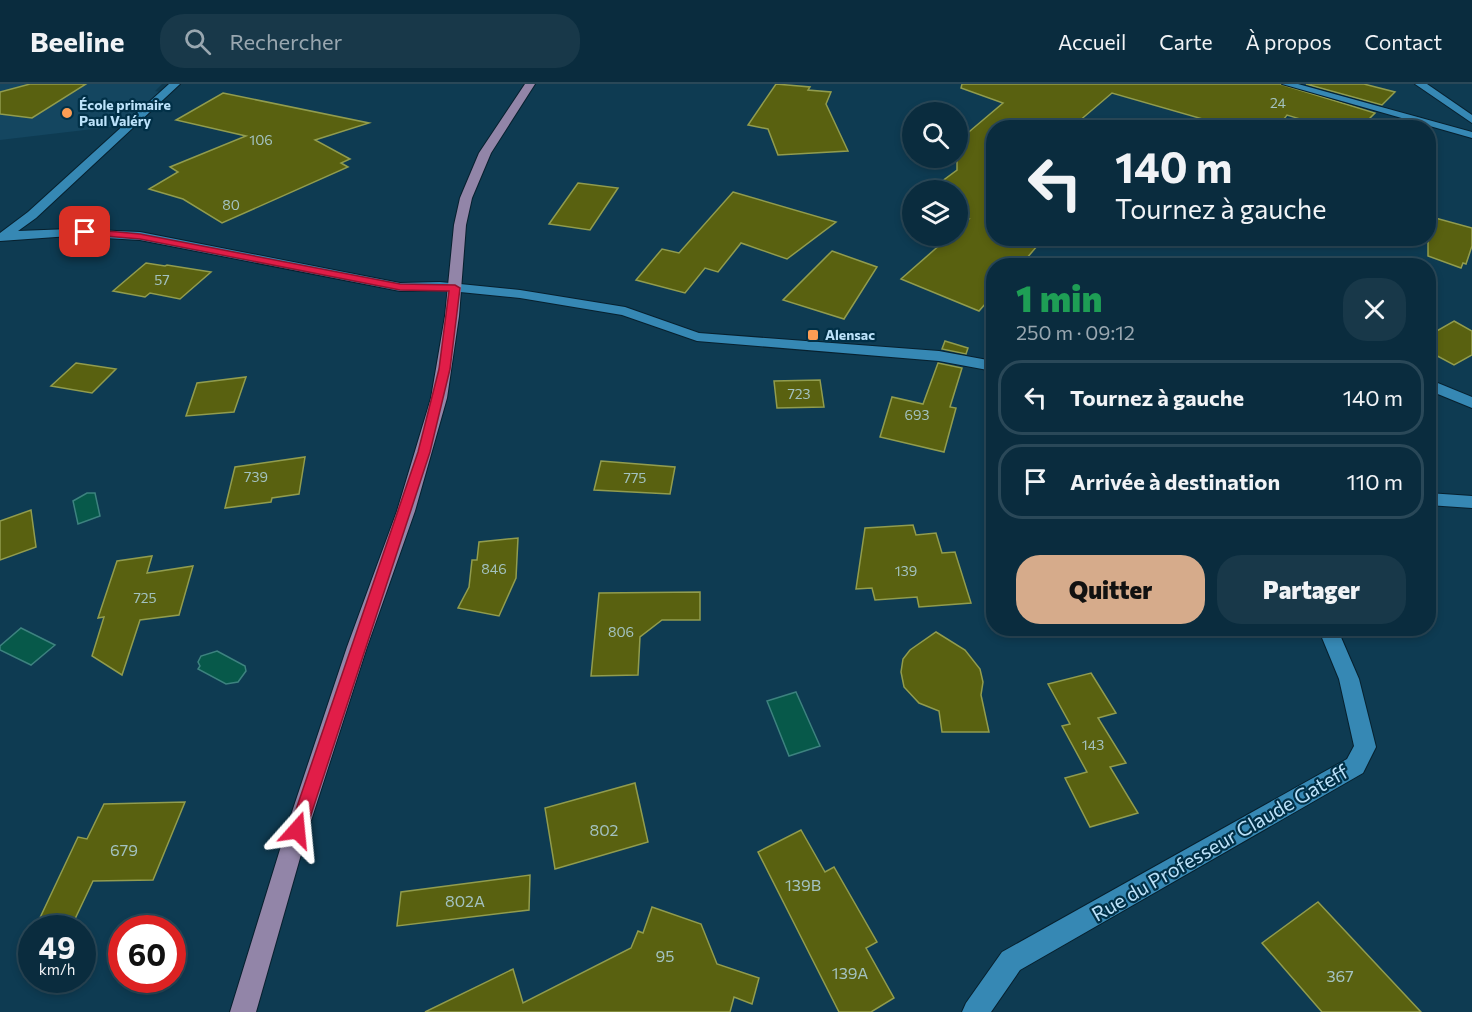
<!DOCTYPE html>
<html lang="fr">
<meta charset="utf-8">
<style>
body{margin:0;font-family:Commissioner,sans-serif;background:#183849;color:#f1f3f6;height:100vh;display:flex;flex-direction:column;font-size:22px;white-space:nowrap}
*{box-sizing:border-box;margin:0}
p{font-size:20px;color:#99a7b0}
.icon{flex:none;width:33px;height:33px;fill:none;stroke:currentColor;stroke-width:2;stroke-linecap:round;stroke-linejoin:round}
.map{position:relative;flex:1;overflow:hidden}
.side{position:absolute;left:986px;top:174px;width:450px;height:378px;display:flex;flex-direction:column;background:#0a2c3e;border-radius:24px;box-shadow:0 3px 9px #0003,0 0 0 2px #2a4858}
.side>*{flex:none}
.banner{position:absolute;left:986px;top:36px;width:450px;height:126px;border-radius:24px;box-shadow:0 3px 9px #0003,0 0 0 2px #2a4858;background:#0a2c3e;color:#f1f3f6;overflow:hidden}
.tools{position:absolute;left:902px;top:18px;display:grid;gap:12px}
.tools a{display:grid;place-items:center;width:66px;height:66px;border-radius:50%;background:#0a2c3e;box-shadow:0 3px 9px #0003,0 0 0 2px #2a4858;font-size:30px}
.speed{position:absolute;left:18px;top:831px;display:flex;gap:12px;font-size:30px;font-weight:700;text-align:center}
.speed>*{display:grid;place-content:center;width:78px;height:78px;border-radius:50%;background:#0a2c3e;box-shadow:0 3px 9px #0003,0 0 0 2px #2a4858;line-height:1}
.speed small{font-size:15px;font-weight:400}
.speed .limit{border:9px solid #d22;background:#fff;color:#111}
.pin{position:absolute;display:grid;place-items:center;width:51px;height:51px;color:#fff;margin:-26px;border-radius:12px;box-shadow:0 3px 9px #0006}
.me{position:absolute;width:66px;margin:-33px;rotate:18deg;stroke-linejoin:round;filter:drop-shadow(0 0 4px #0008)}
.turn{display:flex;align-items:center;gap:21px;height:126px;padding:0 30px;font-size:27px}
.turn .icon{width:78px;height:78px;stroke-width:2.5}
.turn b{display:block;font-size:42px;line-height:51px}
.round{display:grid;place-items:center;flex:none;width:63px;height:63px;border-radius:24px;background:#183849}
.overview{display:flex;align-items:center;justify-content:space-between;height:102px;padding:0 30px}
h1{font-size:36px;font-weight:800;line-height:45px;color:#1e9e55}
.button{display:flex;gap:12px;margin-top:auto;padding:12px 30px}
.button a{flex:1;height:69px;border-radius:24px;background:#d6ab8b;color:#111;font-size:24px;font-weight:800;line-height:69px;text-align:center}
.button a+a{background:#183849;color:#f1f3f6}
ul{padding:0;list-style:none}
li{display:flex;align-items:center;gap:18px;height:75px;margin:0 12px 9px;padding:0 18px;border:3px solid #2a4858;border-radius:24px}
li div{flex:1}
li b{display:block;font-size:22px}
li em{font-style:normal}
header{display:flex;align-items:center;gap:36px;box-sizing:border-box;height:84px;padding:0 30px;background:#0a2c3e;border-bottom:2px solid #2a4858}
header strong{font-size:28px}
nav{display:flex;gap:33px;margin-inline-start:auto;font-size:21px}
.search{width:420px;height:54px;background:#183849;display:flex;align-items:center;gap:15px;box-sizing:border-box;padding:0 21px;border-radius:24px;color:#99a7b0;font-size:22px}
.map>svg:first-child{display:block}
.built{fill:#144660}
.water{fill:#07594a;stroke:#3d827f;stroke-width:1.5}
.building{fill:#596110;stroke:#919c4e;stroke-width:1.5}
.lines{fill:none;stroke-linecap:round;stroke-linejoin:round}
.street-casing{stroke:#07202e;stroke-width:2}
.primary-casing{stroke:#07202e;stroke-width:2}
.street{fill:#3688b4;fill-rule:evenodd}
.primary{fill:#9285a8;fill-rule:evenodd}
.route{fill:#e11d48;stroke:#92132f;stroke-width:1.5}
.poi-dot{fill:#fc9d54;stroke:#013047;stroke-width:2}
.labels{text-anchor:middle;stroke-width:4.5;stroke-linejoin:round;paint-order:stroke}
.number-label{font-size:14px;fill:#a3c2c0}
.far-poi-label{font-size:14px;font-weight:bold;fill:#bce2fa;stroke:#013047;text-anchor:start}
.near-number-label{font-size:16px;fill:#a3c2c0}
.near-street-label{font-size:20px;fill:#bce2fa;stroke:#013047}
</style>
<header>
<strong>Beeline</strong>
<div class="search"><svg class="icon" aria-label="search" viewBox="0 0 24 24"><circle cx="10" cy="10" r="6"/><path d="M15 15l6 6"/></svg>Rechercher</div>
<nav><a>Accueil</a><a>Carte</a><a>À propos</a><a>Contact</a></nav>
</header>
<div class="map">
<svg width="1472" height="928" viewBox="0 0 1472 928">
<rect width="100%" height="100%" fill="#0e3b52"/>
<polygon class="built" points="0,0 162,0 155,7 160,8 119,42 0,56"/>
<g class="water">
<polygon points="87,409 95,409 100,432 78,440 73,417"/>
<polygon points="21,544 55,561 31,581 0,566 0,562"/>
<polygon points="217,567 245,582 246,587 238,598 226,600 198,585 200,582 198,578 201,572"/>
<polygon points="796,608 820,662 789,672 767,617"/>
</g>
<g class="building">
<polygon points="30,0 86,0 32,34 0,30 0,8"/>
<polygon points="776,0 810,3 808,6 831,8 826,20 848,67 778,71 768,45 748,41"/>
<polygon points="962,0 1280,0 1375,29 1360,44 1335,40 1330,44 1287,31 1277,44 1234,44 1112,9 1078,38 1070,36 1060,44 993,44 993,154 1044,154 1020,182 993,182 993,211 979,227 901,195 950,152 957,152 957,145 969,135 957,133 957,106 930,106 957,86 957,58 1003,19 961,4"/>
<polygon points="1306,0 1364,0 1395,8 1382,21"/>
<polygon points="223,9 369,39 315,56 350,75 341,79 348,83 222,139 183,115 149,105 178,88 170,83 246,52 176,36"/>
<polygon points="578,99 618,104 590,146 549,140"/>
<polygon points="733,108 836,138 787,175 741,159 718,188 705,184 685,209 636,196 662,165 679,169"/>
<polygon points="1428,132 1472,144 1472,162 1466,180 1463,179 1461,184 1428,172"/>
<polygon points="832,167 877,183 844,235 783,216"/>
<polygon points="146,179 165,182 167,181 211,188 180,215 150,209 145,213 113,207"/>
<polygon points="1454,237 1472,247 1472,271 1454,281 1428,267 1428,252"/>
<polygon points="945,257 968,264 966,270 942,265"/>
<polygon points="76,279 116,285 92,309 51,302"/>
<polygon points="938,279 962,284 950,323 956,324 944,368 880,353 892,313 923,320"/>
<polygon points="246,293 234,328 186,332 197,299"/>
<polygon points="820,296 824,323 777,324 774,297"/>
<polygon points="305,373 299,410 272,414 271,418 225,424 235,383"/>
<polygon points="601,377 675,383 670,410 594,406"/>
<polygon points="31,426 36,463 0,476 0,437"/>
<polygon points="913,441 916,451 936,449 942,469 955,468 971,519 919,523 917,513 875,516 872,504 856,505 865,444"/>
<polygon points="518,454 516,494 499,532 458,524 469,503 472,476 477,476 479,458"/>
<polygon points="152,472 147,489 193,482 179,531 140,536 122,591 92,572 104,533 98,534 117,477"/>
<polygon points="700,508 700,536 662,536 640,553 638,591 591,592 599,509"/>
<polygon points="936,548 965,566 980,585 983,598 981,611 989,648 942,648 939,627 919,619 904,603 901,588 903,575 910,566"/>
<polygon points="1091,589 1116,629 1098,634 1126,679 1110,683 1138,729 1090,743 1065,694 1087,688 1062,642 1070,640 1048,600"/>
<polygon points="635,699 648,758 555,785 545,724"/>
<polygon points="185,718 153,796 93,797 74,837 38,838 78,753 87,755 104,720"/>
<polygon points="801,746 825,788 834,783 877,858 866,864 894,914 871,928 839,928 758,768"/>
<polygon points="530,791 529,826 397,842 401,808"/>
<polygon points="1318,818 1421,928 1322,928 1262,859"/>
<polygon points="652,823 701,840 717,880 759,894 752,920 734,913 730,928 425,928 513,885 523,919 631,864 638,847 643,849"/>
</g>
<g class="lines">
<g class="street-casing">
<g id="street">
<polygon points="169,0 180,0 36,134 18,147 70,145 140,148 400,199 440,198 520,206 625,223 699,249 939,267 993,277 993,287 939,277 697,257 622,231 520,214 440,206 400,207 140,156 70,152 0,157 0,149 28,128"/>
<polygon points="1282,0 1298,0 1472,48 1472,54"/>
<polygon points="1415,0 1427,0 1472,31 1472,39"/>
<polygon points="1428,295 1472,313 1472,324 1428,306"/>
<polygon points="1428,409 1472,412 1472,424 1428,421"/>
<polygon points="1318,544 1337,544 1359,595 1376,663 1363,689 1020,886 991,928 962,928 966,919 1002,868 1347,675 1354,662 1339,595"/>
</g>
</g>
<g class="primary-casing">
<polygon id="primary" points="525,0 535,0 491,69 472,114 466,141 459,232 447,314 415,427 367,563 308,746 256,928 230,928 286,746 347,563 397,427 431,314 445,232 454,141 460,114 479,69"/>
</g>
<use href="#street" class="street"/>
<use href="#primary" class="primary"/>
</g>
<polygon class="route" points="85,145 140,150 400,200 455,201 460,204 450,285 430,368 306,746 303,752 297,754 291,752 289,746 418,368 439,285 449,207 400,206 140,155 82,150 80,148"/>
<g class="poi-dot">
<circle cx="67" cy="29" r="6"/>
<rect x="807" y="245" width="12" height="12" rx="3"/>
</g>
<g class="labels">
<g class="number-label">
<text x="1278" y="24">24</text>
<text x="261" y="61">106</text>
<text x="231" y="126">80</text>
<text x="162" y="201">57</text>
<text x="799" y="315">723</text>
<text x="917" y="336">693</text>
<text x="256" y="398">739</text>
<text x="635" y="399">775</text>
<text x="494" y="490">846</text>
<text x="906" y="492">139</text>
<text x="145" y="519">725</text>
<text x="621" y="553">806</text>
<text x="1093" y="666">143</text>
</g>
<g class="far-poi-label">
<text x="79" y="26">École primaire<tspan x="79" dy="16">Paul Valéry</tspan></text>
<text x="825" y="256">Alensac</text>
</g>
<g class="near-number-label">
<text x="604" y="752">802</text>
<text x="124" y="772">679</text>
<text x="803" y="807">139B</text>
<text x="465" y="823">802A</text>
<text x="665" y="878">95</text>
<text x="850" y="895">139A</text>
<text x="1340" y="898">367</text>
</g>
<g class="near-street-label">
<text transform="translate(1220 759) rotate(-30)" y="7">Rue du Professeur Claude Gateff</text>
</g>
</g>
</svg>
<div class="tools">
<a><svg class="icon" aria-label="search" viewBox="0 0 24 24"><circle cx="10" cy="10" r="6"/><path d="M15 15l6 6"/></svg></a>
<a><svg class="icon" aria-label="layers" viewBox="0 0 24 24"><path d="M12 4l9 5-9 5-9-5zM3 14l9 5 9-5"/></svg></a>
</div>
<div class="speed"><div>49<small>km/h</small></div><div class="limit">60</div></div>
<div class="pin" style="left:85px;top:148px;background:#d93025"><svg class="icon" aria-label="arrive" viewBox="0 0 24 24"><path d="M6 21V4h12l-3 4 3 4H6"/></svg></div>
<svg class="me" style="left:297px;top:746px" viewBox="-20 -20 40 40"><path d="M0-17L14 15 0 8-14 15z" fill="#e11d48" stroke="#fff" stroke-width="4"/></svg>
<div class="banner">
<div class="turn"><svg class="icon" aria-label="left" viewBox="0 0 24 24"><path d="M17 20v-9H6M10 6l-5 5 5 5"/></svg><div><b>140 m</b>Tournez à gauche</div></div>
</div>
<section class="side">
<div class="overview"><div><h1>1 min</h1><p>250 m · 09:12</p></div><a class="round"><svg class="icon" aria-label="close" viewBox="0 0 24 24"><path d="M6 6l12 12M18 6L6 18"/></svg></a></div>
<ul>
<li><svg class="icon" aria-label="left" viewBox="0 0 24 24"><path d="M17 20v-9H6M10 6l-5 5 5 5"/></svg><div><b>Tournez à gauche</b></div><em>140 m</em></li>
<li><svg class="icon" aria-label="arrive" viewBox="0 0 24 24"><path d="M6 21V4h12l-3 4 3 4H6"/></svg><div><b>Arrivée à destination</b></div><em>110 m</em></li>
</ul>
<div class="button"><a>Quitter</a><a>Partager</a></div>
</section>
</div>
